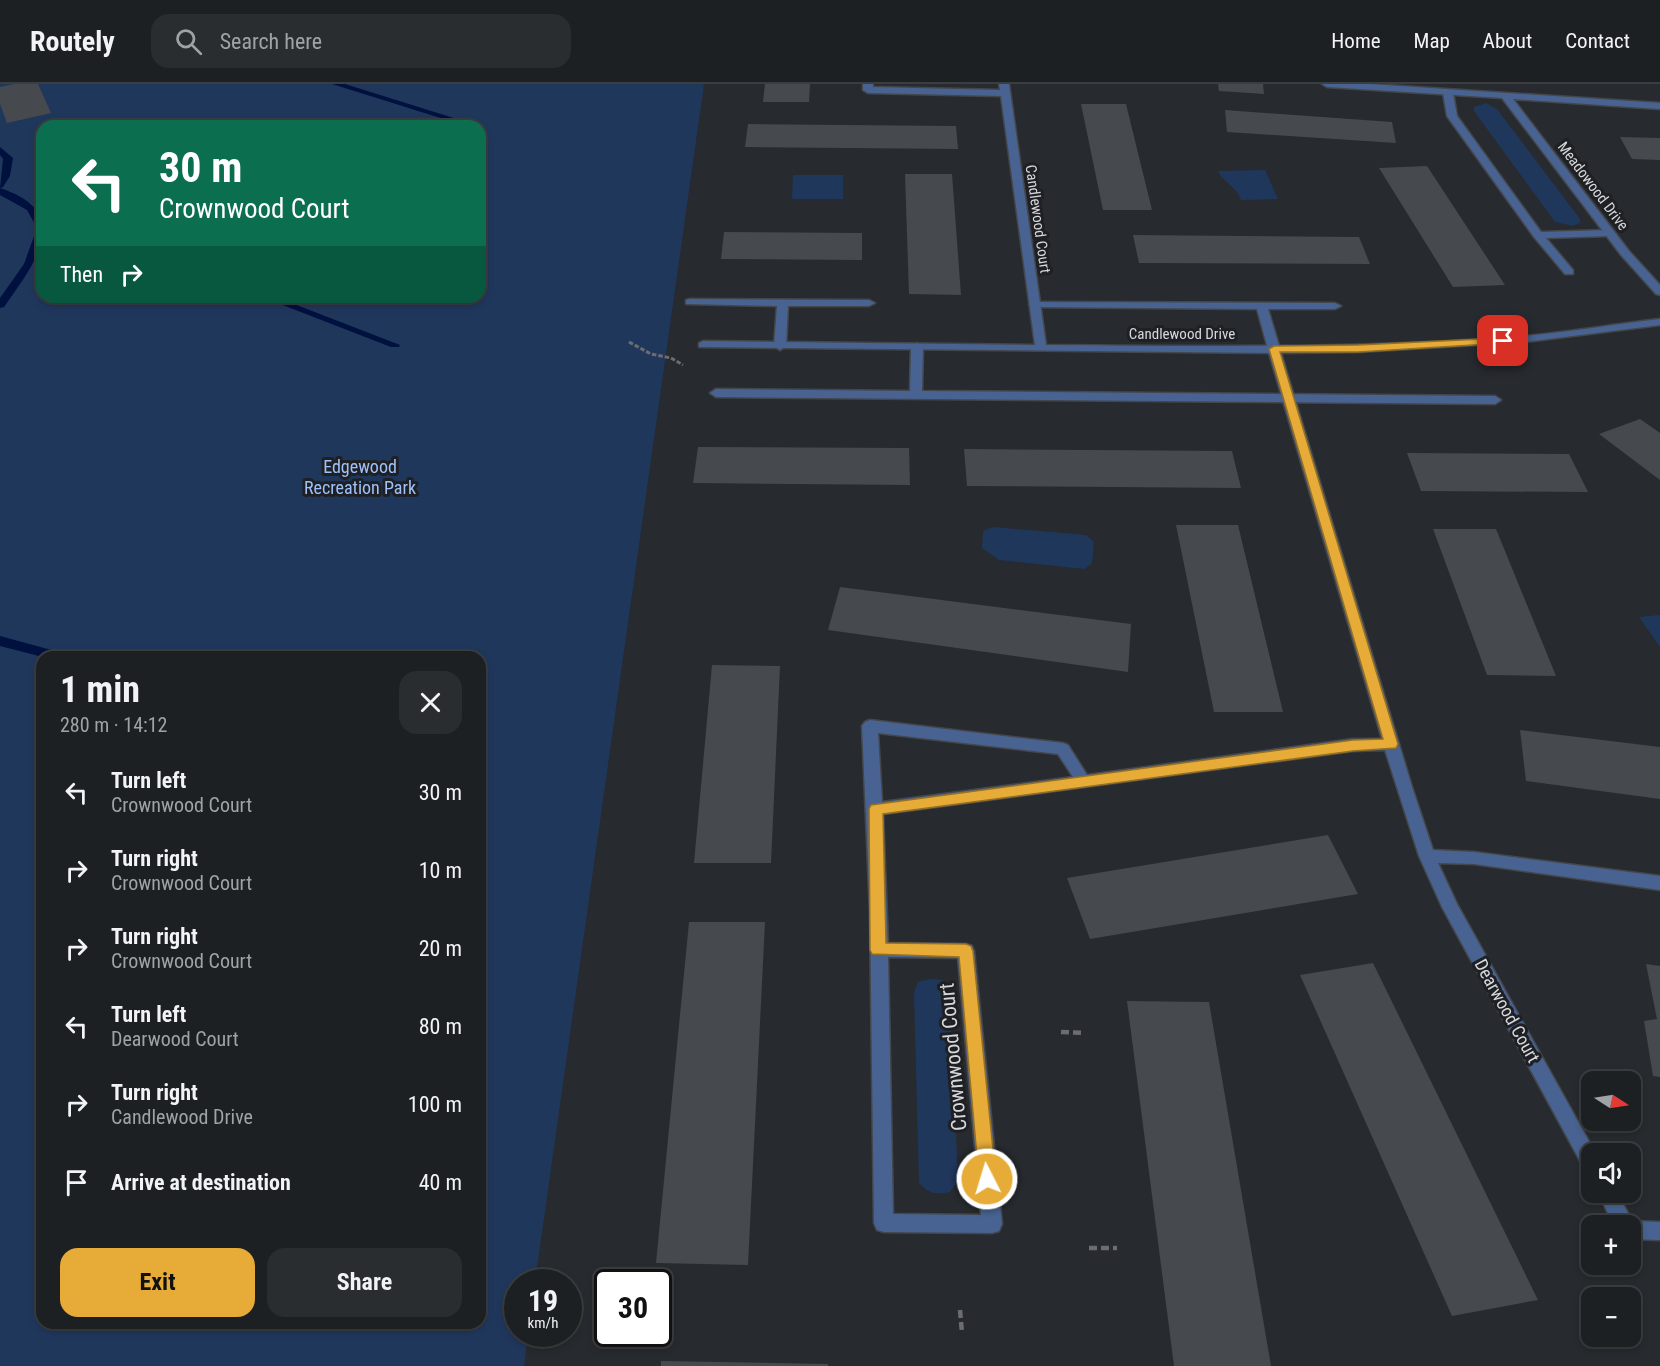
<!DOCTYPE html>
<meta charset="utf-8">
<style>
body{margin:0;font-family:"Roboto Condensed",sans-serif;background:#2a2d2f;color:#f1f3f6;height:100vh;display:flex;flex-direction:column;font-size:22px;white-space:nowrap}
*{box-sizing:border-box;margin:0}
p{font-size:20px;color:#a0a3a5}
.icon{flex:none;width:33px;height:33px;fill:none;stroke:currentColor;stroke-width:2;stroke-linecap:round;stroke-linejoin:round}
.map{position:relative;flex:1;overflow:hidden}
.side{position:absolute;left:36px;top:567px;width:450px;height:678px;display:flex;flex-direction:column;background:#1d2022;border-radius:18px;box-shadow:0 3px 9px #0003,0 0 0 2px #3b3e40}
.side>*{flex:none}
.banner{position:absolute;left:36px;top:36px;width:450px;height:183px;border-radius:18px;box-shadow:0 3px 9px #0003,0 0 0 2px #3b3e40;background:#0b6e4f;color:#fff;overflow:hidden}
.needle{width:39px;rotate:102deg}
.controls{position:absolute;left:1581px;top:987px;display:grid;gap:12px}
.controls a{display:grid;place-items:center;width:60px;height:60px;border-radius:12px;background:#1d2022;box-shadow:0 3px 9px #0003,0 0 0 2px #3b3e40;font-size:30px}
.speed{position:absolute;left:504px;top:1185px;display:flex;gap:12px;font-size:30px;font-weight:700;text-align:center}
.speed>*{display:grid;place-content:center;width:78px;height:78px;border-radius:50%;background:#1d2022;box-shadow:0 3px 9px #0003,0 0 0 2px #3b3e40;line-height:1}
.speed small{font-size:15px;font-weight:400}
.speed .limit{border:3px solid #111;border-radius:9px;background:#fff;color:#111}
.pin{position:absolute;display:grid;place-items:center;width:51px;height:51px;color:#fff;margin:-26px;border-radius:12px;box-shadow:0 3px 9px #0006}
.me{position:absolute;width:66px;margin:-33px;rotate:355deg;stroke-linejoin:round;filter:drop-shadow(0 0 4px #0008)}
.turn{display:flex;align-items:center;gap:21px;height:126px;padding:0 24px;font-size:27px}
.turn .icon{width:78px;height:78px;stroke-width:2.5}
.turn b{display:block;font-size:42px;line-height:51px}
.then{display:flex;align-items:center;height:57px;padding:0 24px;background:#0003;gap:12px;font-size:22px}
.round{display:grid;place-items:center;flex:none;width:63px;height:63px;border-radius:18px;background:#2a2d2f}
.headline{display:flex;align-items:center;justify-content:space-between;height:102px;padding:0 24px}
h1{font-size:36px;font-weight:700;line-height:45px}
.button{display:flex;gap:12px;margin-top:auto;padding:12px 24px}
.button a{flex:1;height:69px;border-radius:18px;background:#e7ac37;color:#111;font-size:24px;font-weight:700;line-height:69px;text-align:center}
.button a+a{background:#2a2d2f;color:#f1f3f6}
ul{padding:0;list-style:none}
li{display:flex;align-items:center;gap:18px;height:78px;padding:0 24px}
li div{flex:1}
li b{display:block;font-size:22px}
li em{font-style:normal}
header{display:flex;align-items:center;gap:36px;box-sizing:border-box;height:84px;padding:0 30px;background:#1d2022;border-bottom:2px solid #3b3e40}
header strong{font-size:28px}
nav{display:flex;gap:33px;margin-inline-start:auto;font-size:21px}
.search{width:420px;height:54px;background:#2a2d2f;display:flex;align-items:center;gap:15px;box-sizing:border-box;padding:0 21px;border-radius:18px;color:#a0a3a5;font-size:22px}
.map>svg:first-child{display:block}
.green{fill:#20375c;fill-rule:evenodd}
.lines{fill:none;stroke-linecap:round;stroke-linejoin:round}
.stream{fill:#00103f;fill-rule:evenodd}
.building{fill:#46494e}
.service-casing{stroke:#43464a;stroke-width:3}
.minor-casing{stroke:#43464a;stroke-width:3}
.path-far1{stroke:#6b6d71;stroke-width:3;stroke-dasharray:4.5 2;stroke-linecap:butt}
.path{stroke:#6b6d71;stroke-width:4.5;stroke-dasharray:8 4;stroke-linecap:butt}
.service{fill:#486391;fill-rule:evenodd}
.minor{fill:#486391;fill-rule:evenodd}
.route{fill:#e7ac37;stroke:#967024;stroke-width:1.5}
.labels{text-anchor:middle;stroke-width:6;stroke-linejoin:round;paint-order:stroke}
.far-street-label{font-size:15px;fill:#d6d8db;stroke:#1e2024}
.park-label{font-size:18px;fill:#9ec1fa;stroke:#1e2024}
.street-label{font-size:18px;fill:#d6d8db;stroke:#1e2024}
.near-street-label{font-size:21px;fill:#d6d8db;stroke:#1e2024}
</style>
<header>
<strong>Routely</strong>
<div class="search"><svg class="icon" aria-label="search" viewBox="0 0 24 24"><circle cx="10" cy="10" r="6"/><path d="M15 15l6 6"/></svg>Search here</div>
<nav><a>Home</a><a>Map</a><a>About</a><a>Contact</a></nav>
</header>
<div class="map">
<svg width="1660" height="1282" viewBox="0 0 1660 1282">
<rect width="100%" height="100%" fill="#272a2e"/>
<g class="green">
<path d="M 0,0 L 704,0 L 535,1198 L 518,1198 L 518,1250 L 528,1250 L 524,1282 L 0,1282 ZM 42,42 L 480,42 L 480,213 L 42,213 ZM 42,573 L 480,573 L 480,1239 L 42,1239 Z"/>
<polygon points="1486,19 1497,25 1580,135 1580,139 1573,142 1555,138 1474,27 1474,23"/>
<path d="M 1265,86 L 1278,115 L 1241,116 C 1236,101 1224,100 1218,87 Z"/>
<polygon points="793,91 843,91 843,115 792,115"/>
<polygon points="993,443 1086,451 1094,458 1092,479 1085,485 999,476 982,464 983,447"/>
<polygon points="1660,531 1660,563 1639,533"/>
<path d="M 930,895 L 943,896 L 950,908 L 958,1096 L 950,1108 C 936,1111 929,1110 919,1099 L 914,908 L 918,898 Z"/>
</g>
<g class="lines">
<g class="stream">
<polygon points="332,0 345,0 476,41 466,42"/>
<polygon points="0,63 13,74 10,92 3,103 0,104 3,75 0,71"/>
<path d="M 0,104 C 76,129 34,180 4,223 L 0,224 L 0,214 L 24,180 L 37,144 L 27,126 L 0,111 Z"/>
<polygon points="262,213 276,213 400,261 399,263 391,263"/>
<polygon points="0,552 66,570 67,573 43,573 0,562"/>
</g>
</g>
<g class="building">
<polygon points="14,0 38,0 51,29 7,39 0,20 0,3"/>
<polygon points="765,0 810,0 809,18 763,18"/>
<polygon points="1218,0 1263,0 1264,10 1219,7"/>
<polygon points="1081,20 1126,20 1152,126 1103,126"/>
<polygon points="1225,26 1392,38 1396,59 1227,48"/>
<polygon points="748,40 956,42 958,65 745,63"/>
<polygon points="1620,53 1660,54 1660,76 1632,75"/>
<polygon points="1427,82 1505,201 1453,203 1379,84"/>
<polygon points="905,90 952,90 961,211 909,210"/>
<polygon points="724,148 862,149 862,176 721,175"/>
<polygon points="1133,151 1359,153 1370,180 1139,179"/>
<polygon points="1640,335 1660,349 1660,396 1599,350"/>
<polygon points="698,363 909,364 910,401 693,399"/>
<polygon points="964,365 1232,367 1241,404 967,402"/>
<polygon points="1407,369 1569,370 1588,408 1421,407"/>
<polygon points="1176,441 1238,441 1283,628 1214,628"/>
<polygon points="1433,445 1496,445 1556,592 1487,591"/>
<polygon points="840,503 1131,540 1128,588 828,546"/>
<polygon points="712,581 780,582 771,779 694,779"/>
<polygon points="1520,646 1660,663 1660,715 1526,697"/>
<polygon points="1328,751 1358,810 1090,855 1067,794"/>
<polygon points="689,838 765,838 748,1181 656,1179"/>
<polygon points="1373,879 1538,1216 1452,1232 1300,891"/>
<polygon points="1646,880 1660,882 1660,993 1653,992 1644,937 1657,935"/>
<polygon points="1127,917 1209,918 1271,1282 1174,1282"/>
<polygon points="661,1277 828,1280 828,1282 661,1282"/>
</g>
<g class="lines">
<g class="service-casing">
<g id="service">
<polygon points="1448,6 1453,9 1457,32 1541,148 1610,146 1615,149 1610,152 1546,154 1573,186 1573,190 1565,190 1534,153 1447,32 1443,9"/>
<polygon points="690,215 869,216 875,219 869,222 788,222 786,262 780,266 774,262 777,222 686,220 686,216"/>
<polygon points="1035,218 1335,219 1341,222 1335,225 1268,225 1280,265 1274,269 1268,265 1257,225 1031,223 1029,221"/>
<polygon points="917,259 923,263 922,307 1495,312 1501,316 1495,320 716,313 710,309 716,305 910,307 911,263"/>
</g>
</g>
<g class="minor-casing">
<g id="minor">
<path d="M 863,0 L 873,0 L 873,3 L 1000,6 L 999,0 L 1009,0 L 1046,261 C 1206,262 1365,265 1524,252 C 1570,248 1615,240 1660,235 L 1660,241 L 1525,258 L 1358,268 L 1281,269 L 1412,703 L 1433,766 L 1474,768 L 1660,792 L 1660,806 L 1474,780 L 1438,779 L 1457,820 L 1596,1070 L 1592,1070 L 1592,1089 L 1585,1086 L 1442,823 L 1419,772 L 1385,666 L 1353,667 L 883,730 L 888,859 L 966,860 L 972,862 L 974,867 L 1002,1140 L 999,1147 L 992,1149 L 884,1148 L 877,1146 L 874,1139 L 870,828 L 862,642 L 865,638 L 870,636 L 1063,659 L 1068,661 L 1087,691 L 1353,655 L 1382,655 L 1269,269 L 699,263 L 699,259 L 703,257 L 1035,261 L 1001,12 L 868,9 L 863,6 ZM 878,649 L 1058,670 L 1073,693 L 882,718 ZM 888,873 L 958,874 L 981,1131 L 893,1130 Z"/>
<polygon points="1322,0 1370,0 1660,19 1660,25 1513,15 1629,167 1660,201 1660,211 1656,210 1621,171 1502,14 1327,3"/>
<polygon points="1598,1108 1617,1108 1632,1137 1660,1138 1660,1156 1630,1155 1630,1142 1614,1142"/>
</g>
</g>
<polyline class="path-far1" points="629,258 651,270 671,274 683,281"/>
<g class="path">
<polyline points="1061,948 1084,949"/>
<polyline points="1089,1164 1117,1164"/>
<polyline points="960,1226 962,1249"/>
</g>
<use href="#service" class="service"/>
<use href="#minor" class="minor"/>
</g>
<polygon class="route" points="1503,254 1508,257 1506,259 1358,268 1280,268 1398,660 1396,664 1353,667 883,730 886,859 966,860 971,862 973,867 996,1095 993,1101 987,1103 981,1101 979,1095 959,873 872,870 870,866 869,725 871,721 1353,656 1383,655 1269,265 1274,262 1358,261"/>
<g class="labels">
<g class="far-street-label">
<text transform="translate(1593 102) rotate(53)" y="5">Meadowood Drive</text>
<text transform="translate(1038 135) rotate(82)" y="5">Candlewood Court</text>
<text x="1182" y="255">Candlewood Drive</text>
</g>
<g class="park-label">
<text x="360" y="389">Edgewood<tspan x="360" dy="21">Recreation Park</tspan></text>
</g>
<g class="street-label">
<text transform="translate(1507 927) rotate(61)" y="6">Dearwood Court</text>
</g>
<g class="near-street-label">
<text transform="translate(953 973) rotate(-95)" y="7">Crownwood Court</text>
</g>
</g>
</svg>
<div class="controls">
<a><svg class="needle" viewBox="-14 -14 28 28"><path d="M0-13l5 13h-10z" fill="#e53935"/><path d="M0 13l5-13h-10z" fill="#a0a3a5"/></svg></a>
<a><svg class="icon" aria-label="sound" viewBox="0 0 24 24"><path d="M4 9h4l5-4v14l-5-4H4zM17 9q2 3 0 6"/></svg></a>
<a>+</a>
<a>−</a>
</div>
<div class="speed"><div>19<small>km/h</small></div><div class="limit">30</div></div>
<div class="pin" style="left:1503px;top:257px;background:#d93025"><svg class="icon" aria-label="arrive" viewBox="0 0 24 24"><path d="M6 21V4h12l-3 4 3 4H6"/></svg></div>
<svg class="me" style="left:987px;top:1095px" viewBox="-20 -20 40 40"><circle r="17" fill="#e7ac37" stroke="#fff" stroke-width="3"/><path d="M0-11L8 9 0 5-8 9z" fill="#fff"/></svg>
<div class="banner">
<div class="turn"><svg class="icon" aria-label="left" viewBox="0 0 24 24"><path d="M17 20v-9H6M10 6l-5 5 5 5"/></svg><div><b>30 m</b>Crownwood Court</div></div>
<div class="then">Then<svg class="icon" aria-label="right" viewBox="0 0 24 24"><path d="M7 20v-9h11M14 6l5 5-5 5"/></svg></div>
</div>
<section class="side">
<div class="headline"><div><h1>1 min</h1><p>280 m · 14:12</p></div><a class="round"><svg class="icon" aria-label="close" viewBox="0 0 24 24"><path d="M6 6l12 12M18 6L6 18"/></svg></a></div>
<ul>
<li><svg class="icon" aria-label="left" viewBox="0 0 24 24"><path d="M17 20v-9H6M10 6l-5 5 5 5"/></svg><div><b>Turn left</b><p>Crownwood Court</p></div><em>30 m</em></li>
<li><svg class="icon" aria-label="right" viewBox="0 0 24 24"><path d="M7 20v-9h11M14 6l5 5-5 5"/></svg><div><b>Turn right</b><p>Crownwood Court</p></div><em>10 m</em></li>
<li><svg class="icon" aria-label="right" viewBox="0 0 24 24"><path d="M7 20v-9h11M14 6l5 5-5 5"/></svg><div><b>Turn right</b><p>Crownwood Court</p></div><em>20 m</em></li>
<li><svg class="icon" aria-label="left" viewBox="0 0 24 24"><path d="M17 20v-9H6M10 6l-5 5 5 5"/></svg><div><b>Turn left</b><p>Dearwood Court</p></div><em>80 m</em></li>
<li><svg class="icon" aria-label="right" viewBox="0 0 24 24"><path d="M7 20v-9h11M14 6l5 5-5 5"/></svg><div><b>Turn right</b><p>Candlewood Drive</p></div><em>100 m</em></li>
<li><svg class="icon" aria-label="arrive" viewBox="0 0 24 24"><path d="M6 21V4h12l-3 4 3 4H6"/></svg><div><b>Arrive at destination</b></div><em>40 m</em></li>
</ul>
<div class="button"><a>Exit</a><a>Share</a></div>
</section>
</div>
